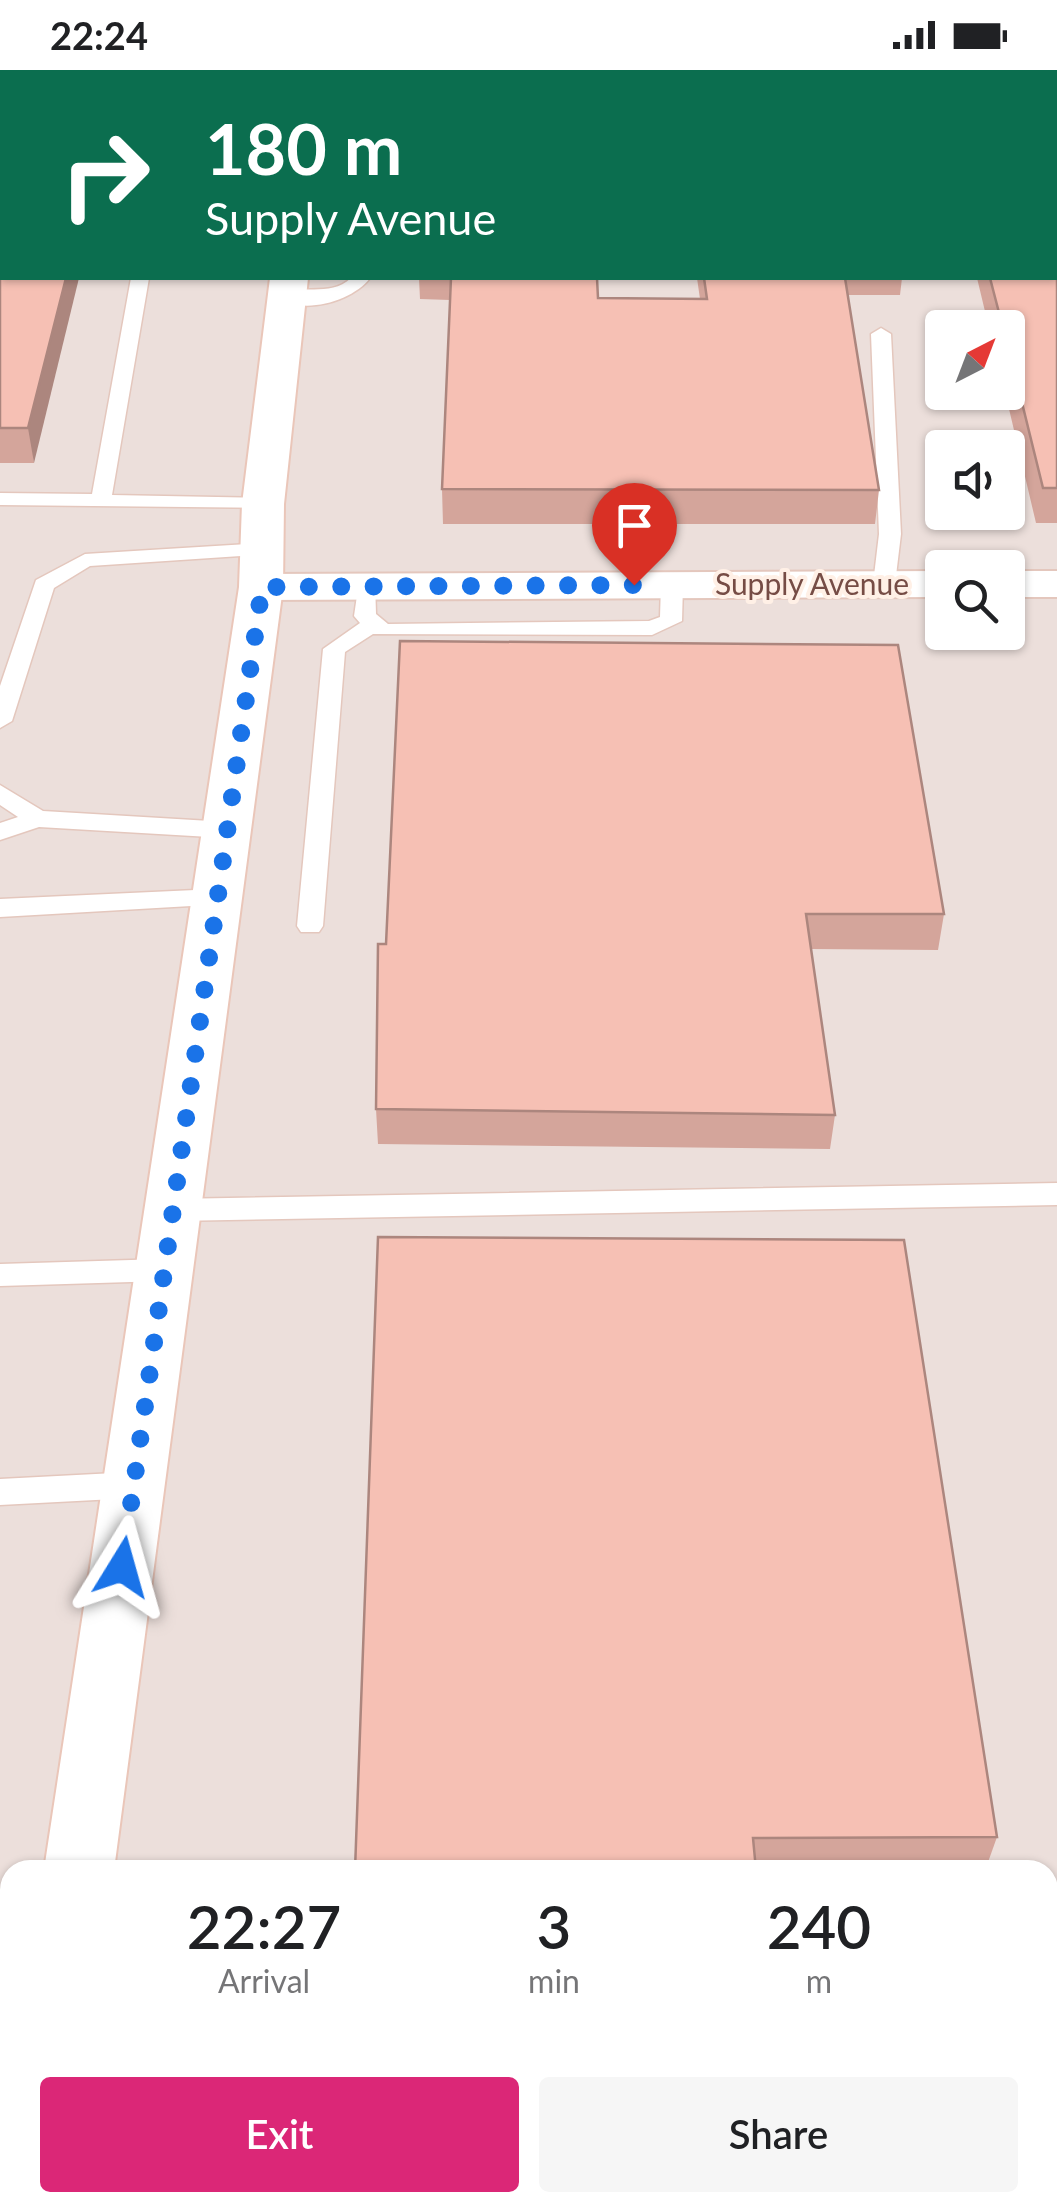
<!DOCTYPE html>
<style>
body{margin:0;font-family:Lato,sans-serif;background:#f6f6f6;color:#202124;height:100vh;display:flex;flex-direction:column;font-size:38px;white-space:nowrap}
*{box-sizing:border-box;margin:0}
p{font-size:32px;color:#757577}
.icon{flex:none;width:55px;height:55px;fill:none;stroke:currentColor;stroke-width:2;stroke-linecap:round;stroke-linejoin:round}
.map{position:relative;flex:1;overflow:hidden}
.sheet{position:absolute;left:0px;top:1790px;width:1058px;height:352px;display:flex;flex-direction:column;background:#fff;border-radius:30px 30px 0 0;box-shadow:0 2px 8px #0004}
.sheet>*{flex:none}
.guide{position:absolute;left:0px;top:0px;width:1058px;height:210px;box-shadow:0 2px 8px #0004;background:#0b6e4f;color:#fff;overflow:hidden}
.needle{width:65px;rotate:42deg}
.tools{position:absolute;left:925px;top:240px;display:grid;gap:20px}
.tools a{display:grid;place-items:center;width:100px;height:100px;border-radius:10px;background:#fff;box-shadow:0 2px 8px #0004;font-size:50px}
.pin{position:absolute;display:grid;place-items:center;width:85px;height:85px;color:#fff;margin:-102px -42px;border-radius:50% 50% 50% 0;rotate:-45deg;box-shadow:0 0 10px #0007}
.pin .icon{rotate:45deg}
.me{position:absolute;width:110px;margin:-55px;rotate:8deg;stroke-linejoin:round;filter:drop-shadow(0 0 8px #0008)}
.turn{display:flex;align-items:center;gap:35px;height:210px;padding:0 40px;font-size:45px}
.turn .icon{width:130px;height:130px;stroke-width:2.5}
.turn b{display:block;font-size:70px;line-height:85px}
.eta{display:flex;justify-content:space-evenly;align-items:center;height:170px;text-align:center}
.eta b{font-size:60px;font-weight:600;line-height:70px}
.action{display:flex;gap:20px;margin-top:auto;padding:20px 40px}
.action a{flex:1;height:115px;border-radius:10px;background:#db2777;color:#fff;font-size:40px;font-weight:600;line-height:115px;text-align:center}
.action a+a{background:#f6f6f6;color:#202124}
.status{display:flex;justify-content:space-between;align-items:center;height:70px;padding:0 50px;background:#fff;direction:ltr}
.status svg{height:28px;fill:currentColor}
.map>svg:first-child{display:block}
.industrial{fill:#ecdfdb;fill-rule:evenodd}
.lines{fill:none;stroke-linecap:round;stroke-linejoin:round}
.service-casing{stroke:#e4c7bd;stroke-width:3}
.minor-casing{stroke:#e4c7bd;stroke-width:4}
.secondary-casing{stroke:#eac6b9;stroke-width:4}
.service{fill:#fff;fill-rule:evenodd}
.minor{fill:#fff;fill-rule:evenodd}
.secondary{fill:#fff;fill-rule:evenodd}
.wall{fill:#d4a59b}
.shaded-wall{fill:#ac867e}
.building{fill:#f6c0b4;stroke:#ac867e;stroke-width:2.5}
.route{stroke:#1a73e8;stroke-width:18;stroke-dasharray:0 32.4}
.labels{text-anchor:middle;stroke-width:8;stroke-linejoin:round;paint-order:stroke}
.far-street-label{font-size:30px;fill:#764c45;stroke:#fff0e6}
</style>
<div class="status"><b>22:24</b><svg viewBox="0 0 49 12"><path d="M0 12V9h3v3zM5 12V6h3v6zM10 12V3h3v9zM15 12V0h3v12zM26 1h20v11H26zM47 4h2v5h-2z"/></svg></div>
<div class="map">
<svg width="1057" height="2142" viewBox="0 0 1057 2142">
<rect width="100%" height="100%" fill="#feebde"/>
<path class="industrial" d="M 0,0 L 1057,0 L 1057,2142 L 0,2142 ZM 2,2 L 1055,2 L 1055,208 L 2,208 ZM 942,258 L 1008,258 L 1008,322 L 942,322 ZM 942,378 L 1008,378 L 1008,442 L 942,442 ZM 942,498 L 1008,498 L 1008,562 L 942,562 ZM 10,1800 L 1048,1800 L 1048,2132 L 10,2132 Z"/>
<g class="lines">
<g class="service-casing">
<g id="service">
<rect x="390" y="0" width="16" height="2"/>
<rect x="537" y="0" width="16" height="2"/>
<polygon points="676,0 692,0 693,2 677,2"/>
<polygon points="131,208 149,208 112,425 263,428 273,434 270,438 0,435 0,423 92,424"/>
<path d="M 351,208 L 370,208 C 353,231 302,246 278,227 C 299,211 329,229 351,208 Z"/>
<polygon points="881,258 891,264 901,464 895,514 884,521 873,514 879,464 871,264"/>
<polygon points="265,473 276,479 273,484 90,496 54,518 12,651 0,658 0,616 36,510 85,484"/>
<polygon points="672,508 683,515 682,551 652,565 373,564 345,582 323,856 319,862 301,862 297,856 323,579 360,553 354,546 359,512 375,512 376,544 388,554 649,551 660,547 661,515"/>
<polygon points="0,715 43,741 227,752 239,760 227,768 39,757 0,770 0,753 18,747 0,735"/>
<polygon points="217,819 226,822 230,828 226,834 0,847 0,829"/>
<polygon points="1057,1113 1057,1135 173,1151 163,1148 159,1140 163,1132 173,1129"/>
<polygon points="164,1189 174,1192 178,1200 174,1208 164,1211 0,1216 0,1194"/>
<polygon points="134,1402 145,1406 150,1415 145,1424 134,1428 0,1435 0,1409"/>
<polygon points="1057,2084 1057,2122 1048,2123 1048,2085"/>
<polygon points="482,2132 652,2132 648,2142 478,2142"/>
</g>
</g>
<g class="minor-casing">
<g id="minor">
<polygon points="942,501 942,527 261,530 246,526 239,517 246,508 261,504"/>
<rect x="1008" y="501" width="49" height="26"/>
</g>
</g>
<g class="secondary-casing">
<g id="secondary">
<polygon points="270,208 308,208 284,434 283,517 114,1800 44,1800 239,517 242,434"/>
<polygon points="10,2103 10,2132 70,2132 70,2142 0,2142 0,2117"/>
</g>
</g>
<use href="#service" class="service"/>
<use href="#minor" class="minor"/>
<use href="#secondary" class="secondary"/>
</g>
<g class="wall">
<polygon points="0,0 124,0 125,2 2,2 34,393 0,393"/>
<rect x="460" y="0" width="40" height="2"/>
<polygon points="1057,72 1057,453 1036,453 1005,322 1008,322 1008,258 989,258 977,208 1055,208"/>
<polygon points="419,208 597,208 598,228 700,229 697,208 902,208 900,225 848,225 879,420 875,454 443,454 442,419 450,230 420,229"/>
<polygon points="400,571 944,844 938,880 811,879 835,1045 830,1079 378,1074 376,1039 386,874"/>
<polygon points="378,1167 997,1767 987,1795 755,1796"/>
</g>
<polygon class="shaded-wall" points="66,208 79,208 34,393 28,358"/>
<g class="building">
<polygon points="0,0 118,0 117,2 2,2 2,208 66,208 28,358 0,358"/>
<rect x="563" y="0" width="107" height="2"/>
<polygon points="804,0 863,0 863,2 805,2"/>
<polygon points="1055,72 1057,72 1057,418 1043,418 1008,276 1008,258 1003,258 990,208 1055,208"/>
<polygon points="451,208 597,208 598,228 707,229 704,208 845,208 879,420 442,419"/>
<polygon points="400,571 898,575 944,844 806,844 835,1045 376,1039 378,874 386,874"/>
<polygon points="378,1167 904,1170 997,1767 753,1768 756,1800 355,1800"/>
</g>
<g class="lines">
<polyline class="route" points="122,1497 262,517 634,515"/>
</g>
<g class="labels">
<g class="far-street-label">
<text x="812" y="525">Supply Avenue</text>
</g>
</g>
</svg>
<div class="tools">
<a><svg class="needle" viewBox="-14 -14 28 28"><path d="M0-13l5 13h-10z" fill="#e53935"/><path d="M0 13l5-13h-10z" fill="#757577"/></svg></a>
<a><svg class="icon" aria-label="sound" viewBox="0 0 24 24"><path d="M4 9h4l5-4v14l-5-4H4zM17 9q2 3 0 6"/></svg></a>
<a><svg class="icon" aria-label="search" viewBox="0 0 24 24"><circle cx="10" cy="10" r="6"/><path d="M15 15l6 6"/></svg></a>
</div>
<div class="pin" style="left:634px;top:515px;background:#d93025"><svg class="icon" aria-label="arrive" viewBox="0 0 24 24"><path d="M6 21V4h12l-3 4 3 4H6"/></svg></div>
<svg class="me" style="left:122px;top:1497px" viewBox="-20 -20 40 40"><path d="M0-17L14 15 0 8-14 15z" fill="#1a73e8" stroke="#fff" stroke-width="4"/></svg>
<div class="guide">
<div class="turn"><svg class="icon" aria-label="right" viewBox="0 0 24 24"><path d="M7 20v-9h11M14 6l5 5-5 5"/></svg><div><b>180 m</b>Supply Avenue</div></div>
</div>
<section class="sheet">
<div class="eta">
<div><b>22:27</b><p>Arrival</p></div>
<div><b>3</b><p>min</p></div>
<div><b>240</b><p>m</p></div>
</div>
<div class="action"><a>Exit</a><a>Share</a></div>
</section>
</div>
